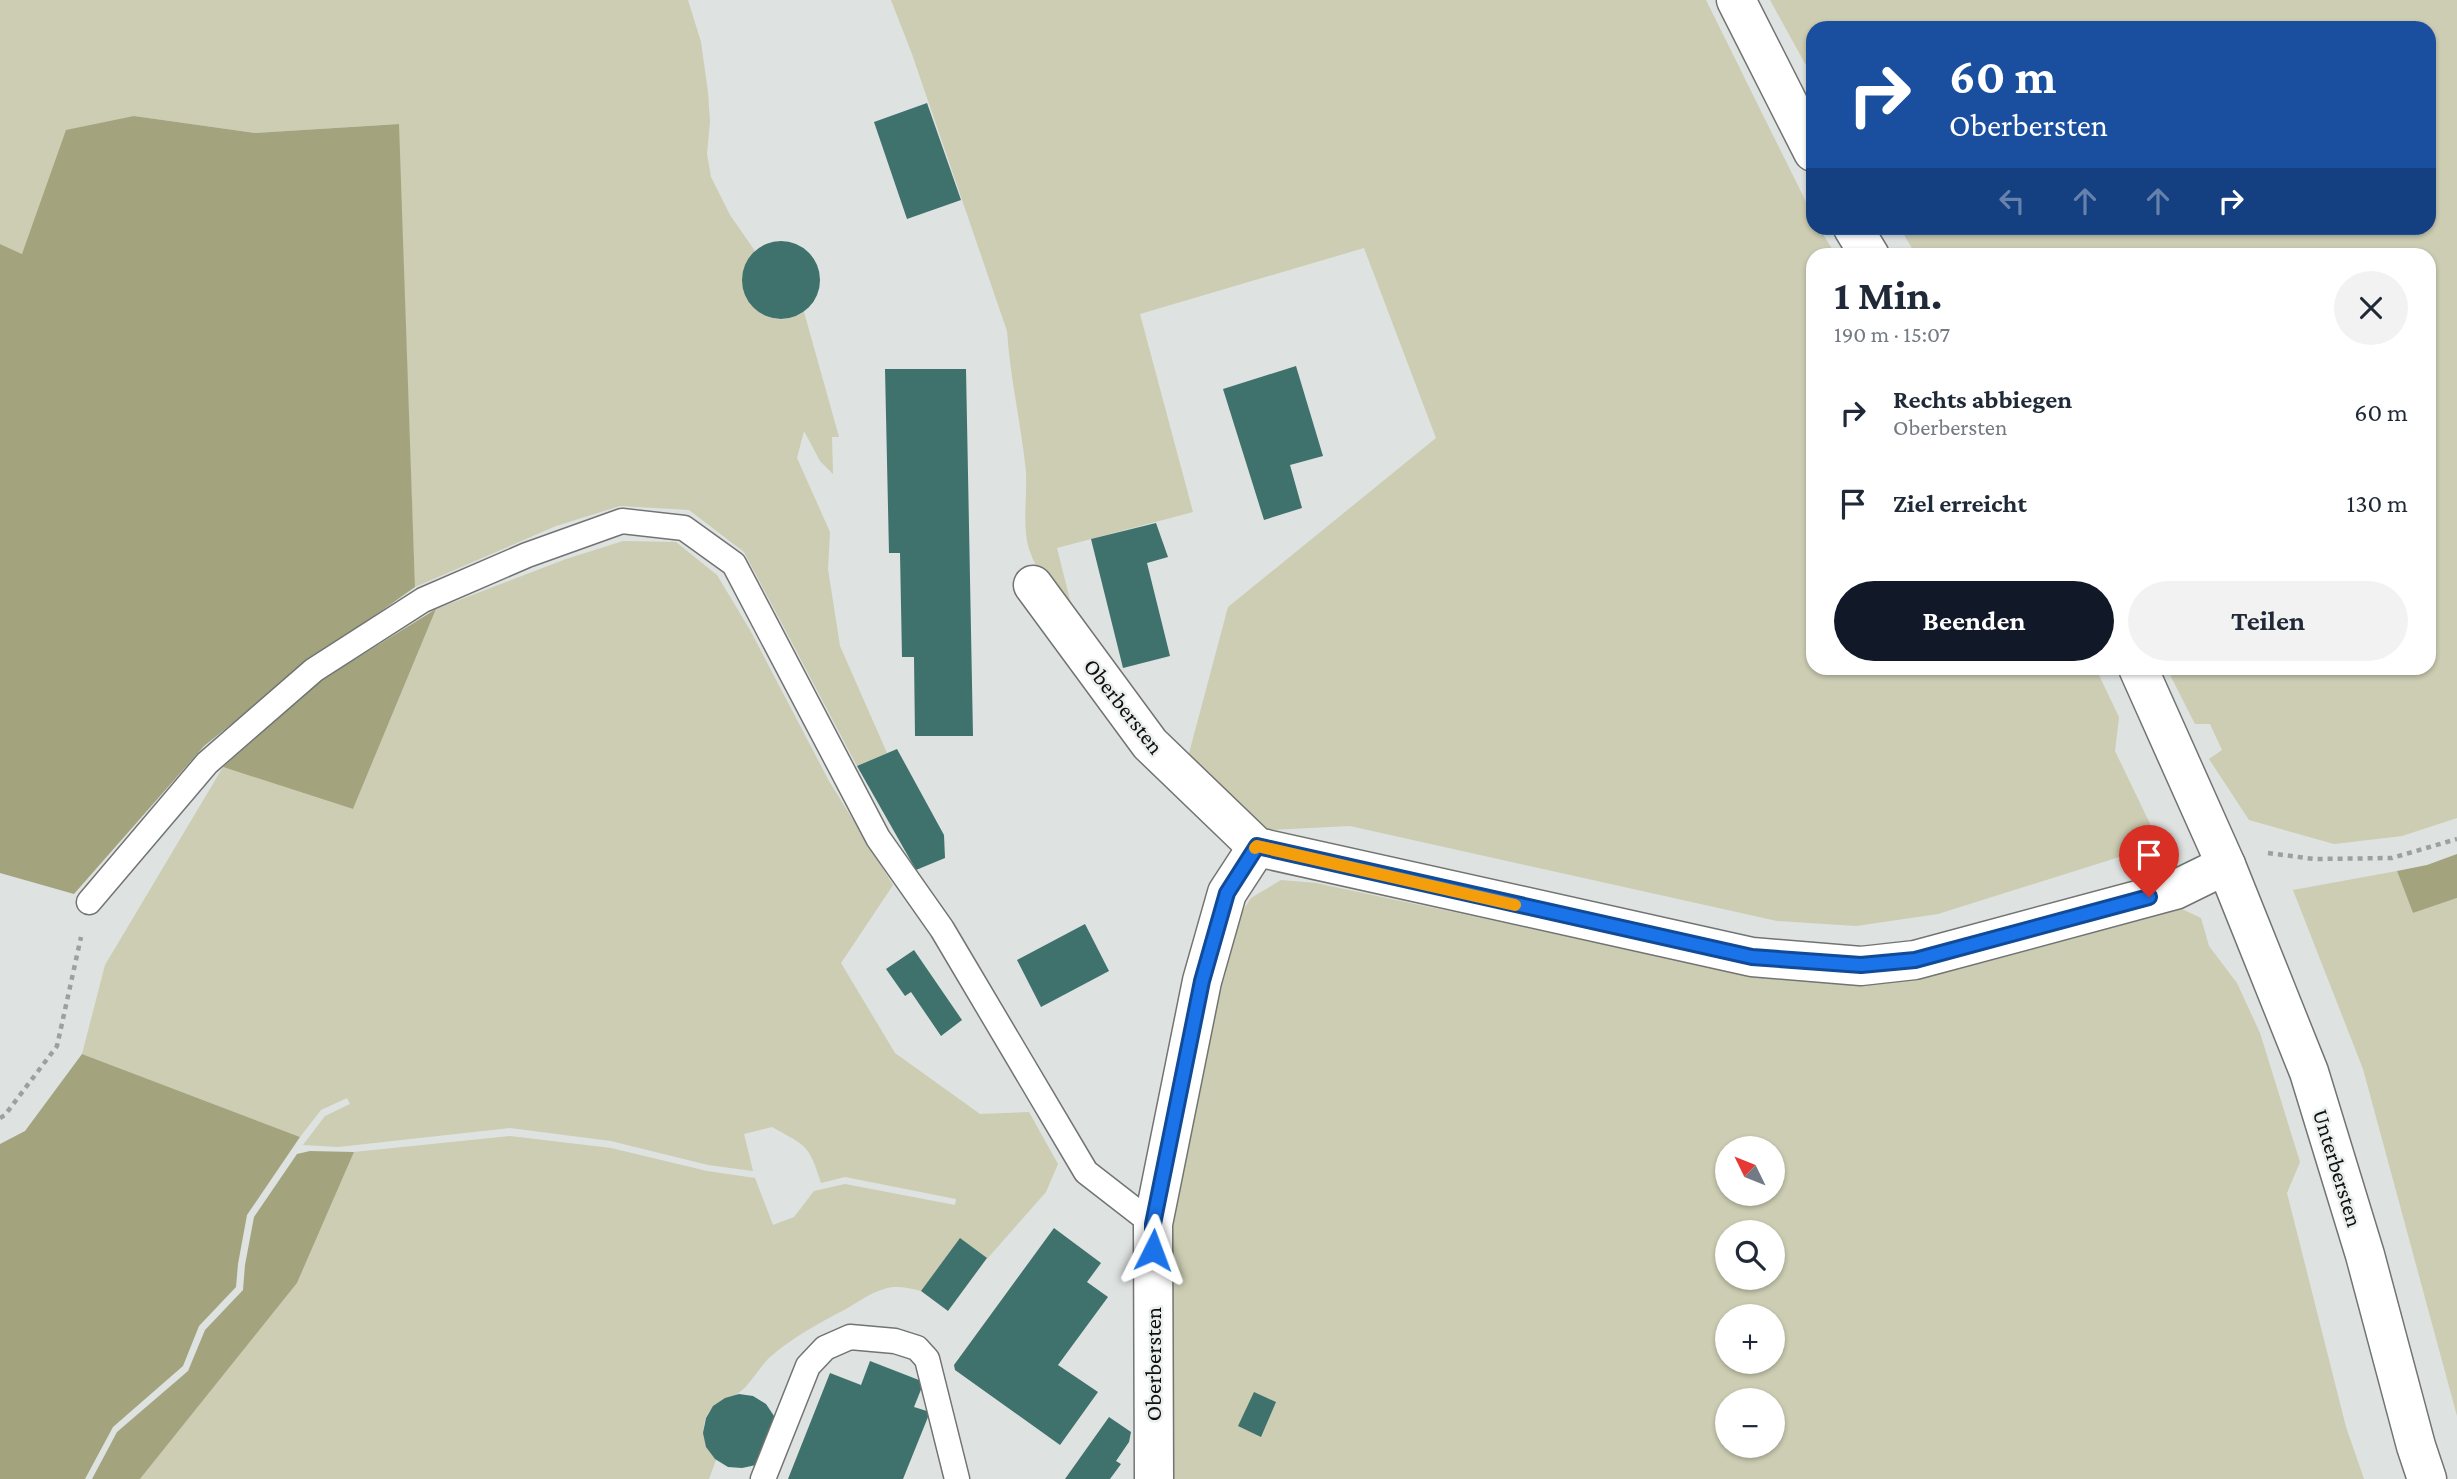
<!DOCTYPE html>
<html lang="de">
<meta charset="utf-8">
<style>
body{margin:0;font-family:"Crimson Pro",serif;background:#f2f2f3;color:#1f2937;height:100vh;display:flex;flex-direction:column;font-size:26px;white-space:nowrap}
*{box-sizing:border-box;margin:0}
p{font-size:23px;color:#747a83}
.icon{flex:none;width:38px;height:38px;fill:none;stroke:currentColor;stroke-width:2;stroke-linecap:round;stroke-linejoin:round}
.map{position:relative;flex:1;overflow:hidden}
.drawer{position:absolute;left:1806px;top:248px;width:630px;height:427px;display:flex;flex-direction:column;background:#fff;border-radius:21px;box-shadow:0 2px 5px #0004}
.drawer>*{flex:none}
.banner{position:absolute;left:1806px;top:21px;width:630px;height:214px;border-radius:21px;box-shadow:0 2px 5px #0004;background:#1a4fa0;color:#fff;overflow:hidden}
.needle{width:46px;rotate:313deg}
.fabs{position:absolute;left:1715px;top:1136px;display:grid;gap:14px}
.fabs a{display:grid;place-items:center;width:70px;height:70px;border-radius:50%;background:#fff;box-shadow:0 2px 5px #0004;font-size:35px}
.pin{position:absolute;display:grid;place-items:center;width:60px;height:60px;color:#fff;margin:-72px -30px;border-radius:50% 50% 50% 0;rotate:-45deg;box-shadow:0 0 7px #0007}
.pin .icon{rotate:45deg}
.me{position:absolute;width:77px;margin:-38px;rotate:3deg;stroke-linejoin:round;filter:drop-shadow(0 0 5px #0008)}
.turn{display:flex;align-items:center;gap:24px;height:147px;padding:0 28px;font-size:32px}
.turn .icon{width:91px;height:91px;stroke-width:2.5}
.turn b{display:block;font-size:49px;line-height:60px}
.lanes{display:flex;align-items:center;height:66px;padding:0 28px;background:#0003;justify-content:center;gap:35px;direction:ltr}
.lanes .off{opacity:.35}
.round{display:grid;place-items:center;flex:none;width:74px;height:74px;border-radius:37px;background:#f2f2f3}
.overview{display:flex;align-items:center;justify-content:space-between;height:119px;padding:0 28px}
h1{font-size:42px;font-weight:700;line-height:52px}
.button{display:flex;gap:14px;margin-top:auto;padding:14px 28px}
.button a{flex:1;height:80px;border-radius:42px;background:#111827;color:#fff;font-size:28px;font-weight:700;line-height:80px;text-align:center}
.button a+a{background:#f2f2f3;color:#1f2937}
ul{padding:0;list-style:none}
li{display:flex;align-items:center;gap:21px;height:91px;padding:0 28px}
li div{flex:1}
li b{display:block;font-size:26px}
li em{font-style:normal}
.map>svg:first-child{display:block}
.green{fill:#cccdb2;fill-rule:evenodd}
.forest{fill:#a3a47d}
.building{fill:#3f716d}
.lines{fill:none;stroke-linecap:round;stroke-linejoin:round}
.service-casing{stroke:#717472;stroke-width:27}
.minor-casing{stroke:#717472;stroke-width:41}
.tertiary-casing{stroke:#717472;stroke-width:41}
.path{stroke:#9da09e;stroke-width:4.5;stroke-dasharray:5 5;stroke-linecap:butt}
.service{stroke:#fff;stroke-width:24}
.minor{stroke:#fff;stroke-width:38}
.tertiary{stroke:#fff;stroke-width:38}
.route-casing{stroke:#114b97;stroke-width:18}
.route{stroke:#1a73e8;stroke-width:12}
.slow{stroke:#f59e0b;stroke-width:12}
.labels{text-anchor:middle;stroke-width:5;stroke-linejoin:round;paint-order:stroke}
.street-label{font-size:23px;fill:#0f1010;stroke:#ebefed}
</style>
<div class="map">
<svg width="2457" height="1479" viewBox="0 0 2457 1479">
<rect width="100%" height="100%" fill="#dee2e0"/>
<g class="green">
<path d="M 0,0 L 688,0 L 701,42 L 708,92 L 710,122 L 707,154 L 711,177 L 730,215 L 755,251 C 725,289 762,338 804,312 L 839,437 L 832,437 L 833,474 L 820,461 L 804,431 L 797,458 L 830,532 L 828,569 L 840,646 L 887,753 L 857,766 L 744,552 L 689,510 L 620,506 L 556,526 L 415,587 L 398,124 L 255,133 L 134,116 L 22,254 L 0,244 Z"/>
<path d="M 891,0 L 1706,0 L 1813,216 L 1813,228 L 1819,228 L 1836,255 L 1813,256 L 1813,668 L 2096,669 L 2119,717 L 2115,751 L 2153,830 L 2167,842 L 1938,914 L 1856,926 L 1777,921 L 1350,826 L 1268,830 L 1230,800 L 1188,757 L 1228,607 L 1436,438 L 1364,248 L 1140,314 L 1193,512 L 1057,548 L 1075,620 C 1057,598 1038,576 1029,549 C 1021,522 1029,491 1025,463 C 1020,419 1010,376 1007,331 L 912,54 Z"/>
<polygon points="1770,0 2457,0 2457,818 2402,836 2334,844 2249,820 2209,759 2222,750 2210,724 2195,724 2167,669 2429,668 2429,256 1916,255 1900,228 2429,228 2429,28 1813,28 1813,78"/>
<path d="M 623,541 L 676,542 L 717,575 L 750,630 L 829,781 L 893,885 L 841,963 L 895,1053 L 980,1114 L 1029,1112 L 1058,1164 L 1046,1192 L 987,1259 L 960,1239 L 921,1291 C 909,1288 896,1285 884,1289 C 870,1293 858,1302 846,1309 C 819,1323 791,1338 769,1358 C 758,1369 749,1387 737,1394 C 724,1402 711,1403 705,1420 C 701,1434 707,1450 716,1460 L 709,1479 L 140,1479 L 297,1283 L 354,1152 L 510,1136 L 611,1148 L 707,1171 L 755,1178 L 773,1225 L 794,1217 L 814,1191 L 845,1184 L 955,1205 L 956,1199 L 845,1177 L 821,1183 C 809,1144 806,1146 772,1127 L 744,1134 L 753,1171 L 708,1165 L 611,1141 L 510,1128 L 338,1147 L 303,1145 L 325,1116 L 350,1104 L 347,1098 L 321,1110 L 300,1137 L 82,1054 L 105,965 L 223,767 L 353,809 L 436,609 L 566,559 Z"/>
<polygon points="2397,871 2413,913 2457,898 2457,1416 2363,1069 2293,890"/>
<path d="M 1281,880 L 1316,883 L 1770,979 L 1861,985 L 1952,971 L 2182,909 L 2201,918 L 2209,946 L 2237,983 L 2260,1033 L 2300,1162 L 2287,1193 L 2346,1427 L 2364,1479 L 1168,1479 L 1172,1236 L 1186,1131 L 1233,926 L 1251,898 ZM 1727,1148 L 1773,1148 L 1773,1194 L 1727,1194 ZM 1727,1232 L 1773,1232 L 1773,1278 L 1727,1278 ZM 1727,1316 L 1773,1316 L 1773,1362 L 1727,1362 ZM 1727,1400 L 1773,1400 L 1773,1446 L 1727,1446 Z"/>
</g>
<g class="forest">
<polygon points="134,116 255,133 399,124 415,587 308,663 204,746 74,894 0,873 0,244 22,254 66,130"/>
<polygon points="436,609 353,809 223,767 320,681"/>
<polygon points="2457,854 2457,898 2413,913 2397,871 2427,865"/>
<polygon points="82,1054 300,1137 247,1215 238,1264 236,1287 199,1326 183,1366 113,1427 85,1479 0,1479 0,1144 25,1131"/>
<polygon points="310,1151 354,1152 297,1283 140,1479 92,1479 117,1432 188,1371 205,1330 243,1290 245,1265 254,1217 297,1154"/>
</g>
<g class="building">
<polygon points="927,103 961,200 907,219 874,122"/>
<circle cx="781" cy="280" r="39"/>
<polygon points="1296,366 1323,456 1290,465 1302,508 1264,520 1223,389"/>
<polygon points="885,369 966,369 973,736 915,736 914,657 902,657 900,553 889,553"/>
<polygon points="1156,523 1168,557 1147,563 1170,656 1123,668 1091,539"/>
<polygon points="897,749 944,835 945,858 916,870 857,766"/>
<polygon points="1085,924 1109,971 1041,1007 1017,960"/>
<polygon points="914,950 962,1020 941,1036 911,992 905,996 886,969"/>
<polygon points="1054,1228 1101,1263 1087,1282 1108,1297 1058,1365 1098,1392 1060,1445 955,1370 954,1365"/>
<polygon points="960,1238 987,1258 948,1311 921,1291"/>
<polygon points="870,1361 924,1382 914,1407 930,1412 903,1479 788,1479 830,1373 861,1385"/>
<polygon points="1254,1392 1276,1402 1261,1437 1238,1426"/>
<polygon points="739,1394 753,1396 766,1404 774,1416 777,1430 756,1465 742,1468 728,1467 715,1459 706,1447 703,1433 706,1418 713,1406 725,1398"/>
<polygon points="1109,1417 1131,1432 1129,1442 1116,1461 1121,1464 1110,1479 1065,1479"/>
</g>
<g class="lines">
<g class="service-casing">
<g id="service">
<polyline points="89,902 207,763 314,670 423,600 527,555 622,521 684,528 734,564 878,838 942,929 1086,1172 1153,1224"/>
<polyline points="763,1479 808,1366 825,1348 850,1337 895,1341 917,1348 927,1359 957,1479"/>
</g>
</g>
<g class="minor-casing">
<g id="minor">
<polyline points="1033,585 1150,744 1257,847 1752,957 1861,966 1915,960 2175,890 2226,865"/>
<polyline points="1154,1479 1153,1224 1202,981 1227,893 1257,847"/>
</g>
</g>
<g class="tertiary-casing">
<g id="tertiary">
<polyline points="1736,0 1813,152"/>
<polyline points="1853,228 1870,256"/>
<polyline points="2138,668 2226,865 2309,1072 2365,1255 2416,1446 2427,1479"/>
</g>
</g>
<g class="path">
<polyline points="2268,853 2314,859 2392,858 2457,839"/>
<polyline points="0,1118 5,1115 57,1046 81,937"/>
</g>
<use href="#service" class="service"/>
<use href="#minor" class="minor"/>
<use href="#tertiary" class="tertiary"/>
</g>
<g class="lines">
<g class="route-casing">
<polyline id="route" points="1153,1250 1153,1224 1202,981 1227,893 1257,846 1752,957 1861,965 1915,960 2149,897"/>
</g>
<use href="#route" class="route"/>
<polyline class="slow" points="1255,848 1257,846 1515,905"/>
</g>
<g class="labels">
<g class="street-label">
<text transform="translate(1124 706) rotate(52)" y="8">Oberbersten</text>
<text transform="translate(2338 1168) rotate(73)" y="8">Unterbersten</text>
<text transform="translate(1153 1364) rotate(-90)" y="8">Oberbersten</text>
</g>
</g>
</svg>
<div class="fabs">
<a><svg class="needle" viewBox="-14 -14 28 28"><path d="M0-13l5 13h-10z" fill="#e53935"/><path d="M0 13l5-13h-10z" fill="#747a83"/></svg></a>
<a><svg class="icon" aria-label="search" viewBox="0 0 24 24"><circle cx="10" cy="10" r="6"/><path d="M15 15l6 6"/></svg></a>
<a>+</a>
<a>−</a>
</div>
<div class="pin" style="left:2149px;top:897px;background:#d93025"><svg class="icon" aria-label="arrive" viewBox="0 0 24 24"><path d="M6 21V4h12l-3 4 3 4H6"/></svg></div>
<svg class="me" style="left:1153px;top:1250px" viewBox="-20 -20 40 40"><path d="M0-17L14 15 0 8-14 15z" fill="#1a73e8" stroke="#fff" stroke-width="4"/></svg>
<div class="banner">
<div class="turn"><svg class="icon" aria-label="right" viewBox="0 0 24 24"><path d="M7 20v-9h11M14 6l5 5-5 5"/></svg><div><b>60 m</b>Oberbersten</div></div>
<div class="lanes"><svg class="icon off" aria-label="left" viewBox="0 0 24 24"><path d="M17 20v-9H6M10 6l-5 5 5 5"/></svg><svg class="icon off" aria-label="ahead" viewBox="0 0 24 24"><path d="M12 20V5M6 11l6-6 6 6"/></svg><svg class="icon off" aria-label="ahead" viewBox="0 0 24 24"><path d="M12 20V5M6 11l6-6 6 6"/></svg><svg class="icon" aria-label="right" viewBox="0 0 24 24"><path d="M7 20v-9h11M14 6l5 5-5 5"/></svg></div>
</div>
<section class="drawer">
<div class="overview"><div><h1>1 Min.</h1><p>190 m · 15:07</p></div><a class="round"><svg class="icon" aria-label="close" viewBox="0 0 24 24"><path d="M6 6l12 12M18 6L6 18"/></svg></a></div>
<ul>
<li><svg class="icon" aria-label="right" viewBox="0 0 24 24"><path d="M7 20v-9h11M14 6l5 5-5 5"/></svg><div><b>Rechts abbiegen</b><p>Oberbersten</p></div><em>60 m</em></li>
<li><svg class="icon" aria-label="arrive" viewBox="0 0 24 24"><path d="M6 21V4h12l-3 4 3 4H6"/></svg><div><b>Ziel erreicht</b></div><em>130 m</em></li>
</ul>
<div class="button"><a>Beenden</a><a>Teilen</a></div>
</section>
</div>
